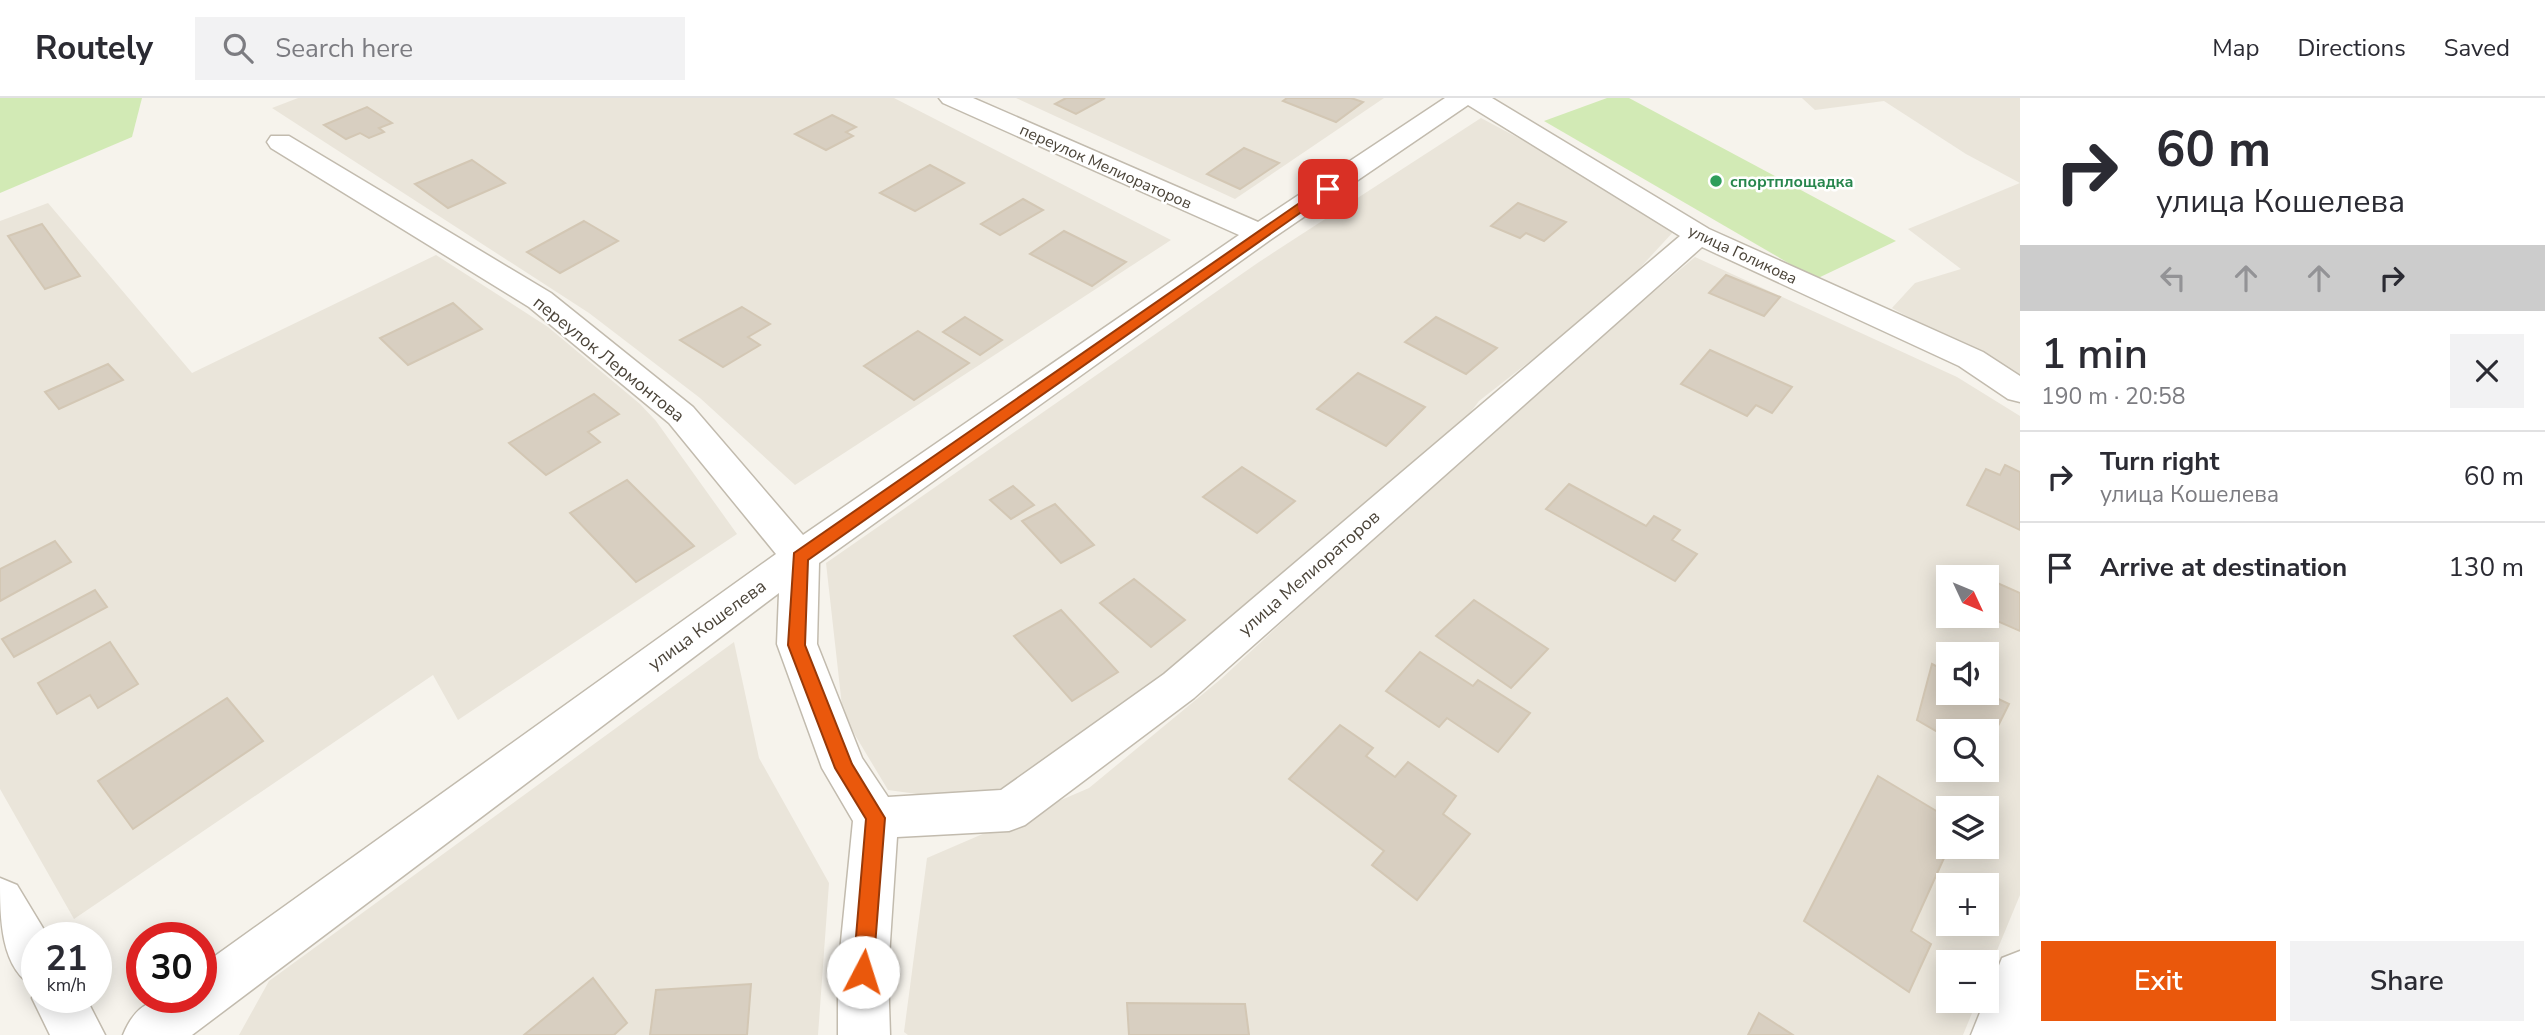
<!DOCTYPE html>
<meta charset="utf-8">
<style>
body{margin:0;font-family:"Nunito Sans",sans-serif;background:#f2f2f3;color:#2b2b33;height:100vh;display:flex;flex-direction:column;font-size:26px;white-space:nowrap}
*{box-sizing:border-box;margin:0}
p{font-size:23px;color:#7c7c81}
.icon{flex:none;width:38px;height:38px;fill:none;stroke:currentColor;stroke-width:2;stroke-linecap:round;stroke-linejoin:round}
.map{position:relative;flex:1;overflow:hidden}
.side{display:flex;flex-direction:column;background:#fff;width:525px}
.side>*{flex:none}
.hud{background:#fff;color:#2b2b33;overflow:hidden}
.needle{width:46px;rotate:134deg}
.controls{position:absolute;left:1936px;top:467px;display:grid;gap:14px}
.controls a{display:grid;place-items:center;width:63px;height:63px;border-radius:0px;background:#fff;box-shadow:0 4px 18px #0003;font-size:35px}
.speed{position:absolute;left:21px;top:824px;display:flex;gap:14px;font-size:35px;font-weight:700;text-align:center}
.speed>*{display:grid;place-content:center;width:91px;height:91px;border-radius:50%;background:#fff;box-shadow:0 4px 18px #0003;line-height:1}
.speed small{font-size:18px;font-weight:400}
.speed .limit{border:10px solid #d22;background:#fff;color:#111}
.pin{position:absolute;display:grid;place-items:center;width:60px;height:60px;color:#fff;margin:-30px;border-radius:14px;box-shadow:0 4px 10px #0006}
.me{position:absolute;width:77px;margin:-38px;rotate:5deg;stroke-linejoin:round;filter:drop-shadow(0 0 5px #0008)}
.turn{display:flex;align-items:center;gap:24px;height:147px;padding:0 21px;font-size:32px}
.turn .icon{width:91px;height:91px;stroke-width:2.5}
.turn b{display:block;font-size:49px;line-height:60px}
.lanes{display:flex;align-items:center;height:66px;padding:0 21px;background:#0003;justify-content:center;gap:35px;direction:ltr}
.lanes .off{opacity:.35}
.round{display:grid;place-items:center;flex:none;width:74px;height:74px;border-radius:0px;background:#f2f2f3}
.overview{display:flex;align-items:center;justify-content:space-between;height:119px;padding:0 21px}
h1{font-size:42px;font-weight:600;line-height:52px}
.action{display:flex;gap:14px;margin-top:auto;padding:14px 21px}
.action a{flex:1;height:80px;border-radius:0px;background:#ea580c;color:#fff;font-size:28px;font-weight:600;line-height:80px;text-align:center}
.action a+a{background:#f2f2f3;color:#2b2b33}
ul{padding:0;list-style:none}
li{display:flex;align-items:center;gap:21px;height:91px;padding:0 21px;border-top:2px solid #e1e1e2}
li div{flex:1}
li b{display:block;font-size:26px}
li em{font-style:normal}
header{display:flex;align-items:center;gap:42px;box-sizing:border-box;height:98px;padding:0 35px;background:#fff;border-bottom:2px solid #e1e1e2}
header strong{font-size:33px}
nav{display:flex;gap:38px;margin-inline-start:auto;font-size:24px}
.search{width:490px;height:63px;background:#f2f2f3;display:flex;align-items:center;gap:18px;box-sizing:border-box;padding:0 24px;border-radius:0px;color:#7c7c81;font-size:26px}
main{display:flex;flex:1;min-height:0}
.map>svg:first-child{display:block}
.residential{fill:#eae5da;fill-rule:evenodd}
.green{fill:#d2eab5}
.building{fill:#d8cfc1;stroke:#d3c7b4;stroke-width:2}
.lines{fill:none;stroke-linecap:round;stroke-linejoin:round}
.minor-casing{stroke:#c2bbae;stroke-width:3}
.minor{fill:#fff;fill-rule:evenodd}
.route{fill:#ea580c;stroke:#983908;stroke-width:2}
.leisure-dot{fill:#2e9e5b;stroke:#fff;stroke-width:2.5}
.labels{text-anchor:middle;stroke-width:5;stroke-linejoin:round;paint-order:stroke}
.far-street-label{font-size:16px;fill:#4b4439;stroke:#fff}
.far-leisure-label{font-size:16px;font-weight:bold;fill:#27864d;stroke:#fff;text-anchor:start}
.street-label{font-size:18px;fill:#4b4439;stroke:#fff}
</style>
<header>
<strong>Routely</strong>
<div class="search"><svg class="icon" aria-label="search" viewBox="0 0 24 24"><circle cx="10" cy="10" r="6"/><path d="M15 15l6 6"/></svg>Search here</div>
<nav><a>Map</a><a>Directions</a><a>Saved</a></nav>
</header>
<main>
<div class="map">
<svg width="2020" height="937" viewBox="0 0 2020 937">
<rect width="100%" height="100%" fill="#f6f3ec"/>
<g class="residential">
<polygon points="298,0 894,0 1171,142 795,387 700,300 589,215 272,10"/>
<polygon points="1016,0 1384,0 1235,101"/>
<polygon points="1802,0 2020,0 2020,280 1892,210 1915,185 1961,171 1908,131 2020,85 1966,56 1884,3 1815,12"/>
<polygon points="1481,20 1593,80 1674,133 1615,197 1479,303 1461,327 1283,480 1005,708 888,692 843,617 826,465 1259,164"/>
<polygon points="48,105 192,275 436,157 548,229 640,306 656,323 737,436 458,622 433,577 74,821 0,691 0,123"/>
<path d="M 1695,159 L 1957,279 L 2020,318 L 2020,797 L 1986,879 L 1986,864 L 1948,864 L 1948,903 L 1977,903 L 1963,937 L 908,937 L 904,934 L 927,760 L 1089,690 L 1221,581 L 1492,330 ZM 1948,480 L 1986,480 L 1986,518 L 1948,518 ZM 1948,556 L 1986,556 L 1986,595 L 1948,595 ZM 1948,634 L 1986,634 L 1986,672 L 1948,672 ZM 1948,710 L 1986,710 L 1986,749 L 1948,749 ZM 1948,788 L 1986,788 L 1986,826 L 1948,826 Z"/>
<polygon points="734,544 759,660 829,785 818,937 239,937 269,883"/>
</g>
<g class="green">
<polygon points="0,0 142,0 132,39 0,95"/>
<polygon points="1607,0 1629,0 1896,143 1816,181 1544,23"/>
</g>
<g class="building">
<polygon points="1066,0 1105,0 1076,16 1055,6"/>
<polygon points="1287,0 1351,0 1363,4 1336,24 1283,3"/>
<polygon points="367,9 392,25 379,30 384,34 369,40 360,35 346,41 324,27"/>
<polygon points="832,17 856,29 846,34 853,38 826,52 795,36"/>
<polygon points="1244,50 1279,65 1240,91 1207,76"/>
<polygon points="472,62 505,85 448,110 415,86"/>
<polygon points="930,67 964,85 915,113 880,95"/>
<polygon points="1023,101 1043,112 1000,137 981,126"/>
<polygon points="1518,105 1566,124 1544,143 1526,135 1520,140 1491,128"/>
<polygon points="584,123 618,143 560,175 527,154"/>
<polygon points="42,126 80,178 45,191 8,138"/>
<polygon points="1064,133 1126,164 1092,188 1030,156"/>
<polygon points="1726,177 1780,199 1764,218 1709,195"/>
<polygon points="453,205 482,231 408,267 380,240"/>
<polygon points="742,209 770,226 748,239 760,247 723,269 680,242"/>
<polygon points="965,219 1002,242 980,257 943,234"/>
<polygon points="1436,219 1497,250 1466,276 1405,244"/>
<polygon points="918,233 969,265 914,302 864,268"/>
<polygon points="1710,252 1792,289 1772,315 1756,307 1747,318 1681,286"/>
<polygon points="108,266 123,282 59,311 45,294"/>
<polygon points="1358,275 1425,309 1386,348 1317,311"/>
<polygon points="594,296 619,316 588,334 600,344 546,377 509,345"/>
<polygon points="2005,367 2020,374 2020,432 1967,407 1986,371 2000,377"/>
<polygon points="1242,369 1295,403 1257,435 1203,399"/>
<polygon points="627,382 694,448 636,484 570,415"/>
<polygon points="1569,386 1646,428 1654,418 1680,432 1672,442 1697,456 1675,483 1546,411"/>
<polygon points="1013,388 1034,407 1011,421 990,402"/>
<polygon points="1055,406 1094,447 1061,465 1022,423"/>
<polygon points="55,443 71,464 0,503 0,471"/>
<polygon points="1986,480 2020,495 2020,533 1986,518"/>
<polygon points="1134,481 1185,522 1151,549 1100,505"/>
<polygon points="95,492 107,509 14,559 2,541"/>
<polygon points="1474,502 1548,551 1511,590 1436,538"/>
<polygon points="1061,512 1118,574 1072,603 1014,538"/>
<polygon points="110,544 138,586 98,610 90,597 57,616 38,585"/>
<polygon points="1420,554 1473,588 1478,582 1530,615 1498,654 1447,620 1439,629 1386,593"/>
<polygon points="1932,566 1948,574 1948,595 1986,595 2009,606 1986,652 1986,634 1948,634 1948,640 1917,622"/>
<polygon points="227,600 263,643 133,731 98,683"/>
<polygon points="1340,627 1373,650 1366,658 1395,679 1408,664 1456,698 1443,716 1470,736 1417,802 1372,767 1384,753 1289,681"/>
<polygon points="1878,678 1948,720 1949,749 1911,833 1931,846 1909,894 1804,823"/>
<polygon points="593,880 627,925 614,937 524,937"/>
<polygon points="751,886 747,937 650,937 656,892"/>
<polygon points="1127,905 1245,906 1249,937 1129,937"/>
<polygon points="1759,915 1793,937 1748,937"/>
</g>
<g class="lines">
<g class="minor-casing">
<g id="minor">
<path d="M 939,0 L 973,0 L 1258,124 L 1445,0 L 1492,0 L 1709,131 L 1983,254 L 2020,278 L 2020,304 L 2008,301 L 1959,268 L 1702,149 L 1194,600 L 1025,727 L 1009,733 L 897,739 L 888,874 L 890,937 L 838,937 L 838,874 L 853,723 L 822,670 L 777,546 L 779,495 L 192,937 L 123,937 C 139,897 163,900 201,900 L 201,868 L 776,456 L 669,325 L 529,209 L 271,50 L 267,44 L 271,38 L 289,38 L 551,195 L 693,309 L 803,437 L 1239,137 L 943,5 ZM 1468,7 L 1680,138 L 1164,576 L 1001,692 L 888,699 L 862,660 L 817,546 L 819,465 L 1270,142 Z"/>
<path d="M 0,780 L 17,787 L 49,840 L 37,840 L 37,900 L 86,900 L 105,937 L 50,937 L 32,900 L 36,890 C 0,872 0,820 0,780 Z"/>
<polygon points="2020,853 2020,937 1971,937 2002,860"/>
</g>
</g>
<use href="#minor" class="minor"/>
</g>
<polygon class="route" points="1324,88 1334,91 808,462 805,547 852,666 885,720 873,874 870,881 863,884 856,881 853,874 866,721 835,670 788,547 794,455"/>
<circle class="leisure-dot" cx="1716" cy="83" r="7"/>
<g class="labels">
<g class="far-street-label">
<text transform="translate(1106 68) rotate(24)" y="6">переулок Мелиораторов</text>
<text transform="translate(1743 156) rotate(25)" y="6">улица Голикова</text>
</g>
<g class="far-leisure-label">
<text x="1730" y="89">спортплощадка</text>
</g>
<g class="street-label">
<text transform="translate(609 261) rotate(39)" y="6">переулок Лермонтова</text>
<text transform="translate(1309 475) rotate(-41)" y="6">улица Мелиораторов</text>
<text transform="translate(707 527) rotate(-36)" y="6">улица Кошелева</text>
</g>
</g>
</svg>
<div class="controls">
<a><svg class="needle" viewBox="-14 -14 28 28"><path d="M0-13l5 13h-10z" fill="#e53935"/><path d="M0 13l5-13h-10z" fill="#7c7c81"/></svg></a>
<a><svg class="icon" aria-label="sound" viewBox="0 0 24 24"><path d="M4 9h4l5-4v14l-5-4H4zM17 9q2 3 0 6"/></svg></a>
<a><svg class="icon" aria-label="search" viewBox="0 0 24 24"><circle cx="10" cy="10" r="6"/><path d="M15 15l6 6"/></svg></a>
<a><svg class="icon" aria-label="layers" viewBox="0 0 24 24"><path d="M12 4l9 5-9 5-9-5zM3 14l9 5 9-5"/></svg></a>
<a>+</a>
<a>−</a>
</div>
<div class="speed"><div>21<small>km/h</small></div><div class="limit">30</div></div>
<div class="pin" style="left:1328px;top:91px;background:#d93025"><svg class="icon" aria-label="arrive" viewBox="0 0 24 24"><path d="M6 21V4h12l-3 4 3 4H6"/></svg></div>
<svg class="me" style="left:863px;top:874px" viewBox="-20 -20 40 40"><circle r="19" fill="#fff"/><path d="M0-13L10 11 0 6-10 11z" fill="#ea580c"/></svg>
</div>
<section class="side">
<div class="hud">
<div class="turn"><svg class="icon" aria-label="right" viewBox="0 0 24 24"><path d="M7 20v-9h11M14 6l5 5-5 5"/></svg><div><b>60 m</b>улица Кошелева</div></div>
<div class="lanes"><svg class="icon off" aria-label="left" viewBox="0 0 24 24"><path d="M17 20v-9H6M10 6l-5 5 5 5"/></svg><svg class="icon off" aria-label="ahead" viewBox="0 0 24 24"><path d="M12 20V5M6 11l6-6 6 6"/></svg><svg class="icon off" aria-label="ahead" viewBox="0 0 24 24"><path d="M12 20V5M6 11l6-6 6 6"/></svg><svg class="icon" aria-label="right" viewBox="0 0 24 24"><path d="M7 20v-9h11M14 6l5 5-5 5"/></svg></div>
</div>
<div class="overview"><div><h1>1 min</h1><p>190 m · 20:58</p></div><a class="round"><svg class="icon" aria-label="close" viewBox="0 0 24 24"><path d="M6 6l12 12M18 6L6 18"/></svg></a></div>
<ul>
<li><svg class="icon" aria-label="right" viewBox="0 0 24 24"><path d="M7 20v-9h11M14 6l5 5-5 5"/></svg><div><b>Turn right</b><p>улица Кошелева</p></div><em>60 m</em></li>
<li><svg class="icon" aria-label="arrive" viewBox="0 0 24 24"><path d="M6 21V4h12l-3 4 3 4H6"/></svg><div><b>Arrive at destination</b></div><em>130 m</em></li>
</ul>
<div class="action"><a>Exit</a><a>Share</a></div>
</section>
</main>
